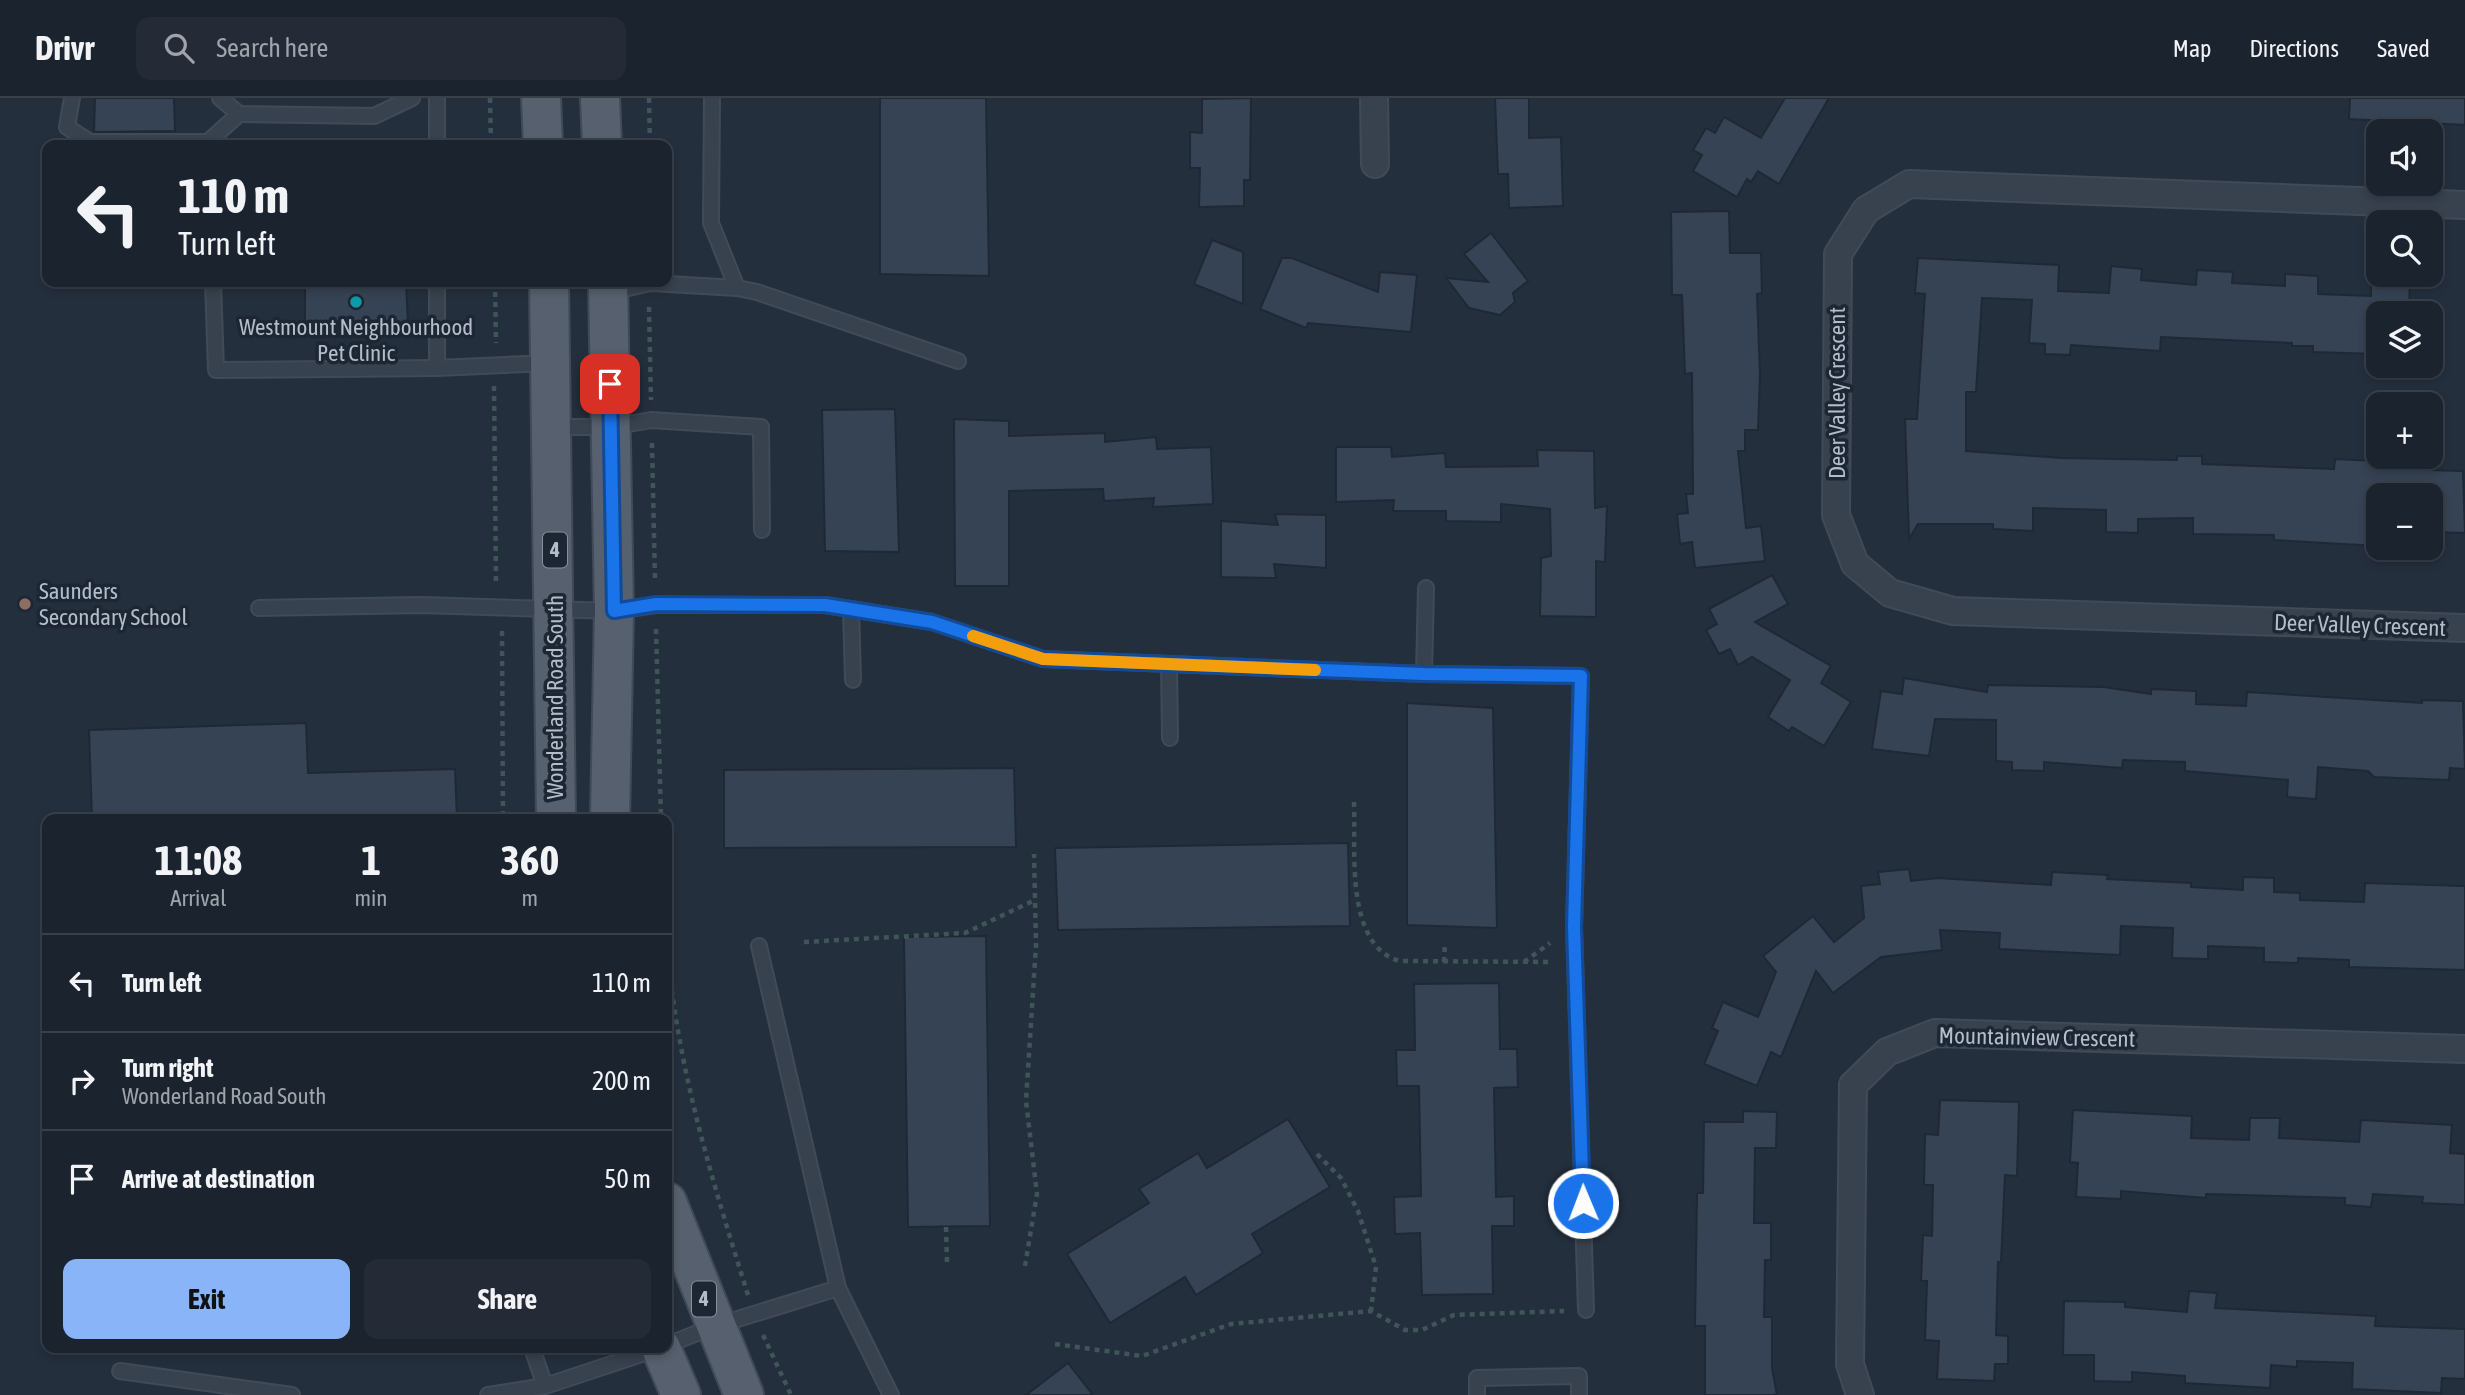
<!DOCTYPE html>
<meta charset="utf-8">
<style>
body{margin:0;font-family:"Asap Condensed",sans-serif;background:#242b36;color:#f1f3f6;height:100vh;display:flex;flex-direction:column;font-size:26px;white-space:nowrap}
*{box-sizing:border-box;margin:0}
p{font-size:23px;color:#a0a4aa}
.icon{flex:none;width:38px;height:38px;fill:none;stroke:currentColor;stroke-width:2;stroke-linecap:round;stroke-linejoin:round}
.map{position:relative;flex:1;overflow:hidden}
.drawer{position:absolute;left:42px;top:716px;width:630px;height:539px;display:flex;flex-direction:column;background:#1b232e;border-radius:14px;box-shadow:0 4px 10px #0003,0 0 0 2px #39404a}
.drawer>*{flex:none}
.guide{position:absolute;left:42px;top:42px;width:630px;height:147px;border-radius:14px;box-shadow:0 4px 10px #0003,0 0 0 2px #39404a;background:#1b232e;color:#f1f3f6;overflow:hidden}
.fabs{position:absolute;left:2366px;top:21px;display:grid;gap:14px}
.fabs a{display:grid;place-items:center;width:77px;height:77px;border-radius:14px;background:#1b232e;box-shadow:0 4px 10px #0003,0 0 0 2px #39404a;font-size:35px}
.pin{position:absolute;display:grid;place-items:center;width:60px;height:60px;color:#fff;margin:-30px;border-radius:14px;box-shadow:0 4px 10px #0006}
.me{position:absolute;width:77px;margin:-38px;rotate:359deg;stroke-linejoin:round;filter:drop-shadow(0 0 5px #0008)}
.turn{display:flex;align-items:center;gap:24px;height:147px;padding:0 21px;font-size:32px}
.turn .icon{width:91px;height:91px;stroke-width:2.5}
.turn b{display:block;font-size:49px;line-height:60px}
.eta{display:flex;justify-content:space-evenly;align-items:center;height:119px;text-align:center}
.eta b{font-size:42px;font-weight:700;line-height:49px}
.button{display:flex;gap:14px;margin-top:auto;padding:14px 21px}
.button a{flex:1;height:80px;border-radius:14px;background:#8ab4f8;color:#111;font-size:28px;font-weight:700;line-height:80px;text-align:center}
.button a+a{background:#242b36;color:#f1f3f6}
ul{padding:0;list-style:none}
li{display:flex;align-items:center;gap:21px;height:98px;padding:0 21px;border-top:2px solid #39404a}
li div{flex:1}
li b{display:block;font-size:26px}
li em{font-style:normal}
header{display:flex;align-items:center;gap:42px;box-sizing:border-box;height:98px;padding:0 35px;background:#1b232e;border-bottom:2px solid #39404a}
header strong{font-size:33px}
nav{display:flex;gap:38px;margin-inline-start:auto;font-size:24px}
.search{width:490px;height:63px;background:#242b36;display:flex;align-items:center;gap:18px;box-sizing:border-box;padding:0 24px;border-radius:14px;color:#a0a4aa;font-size:26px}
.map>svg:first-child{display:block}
.building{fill:#364354;stroke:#1f2835;stroke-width:2}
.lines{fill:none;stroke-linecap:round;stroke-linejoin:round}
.service-casing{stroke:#414a57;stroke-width:18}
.minor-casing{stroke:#414a57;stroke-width:30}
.primary-casing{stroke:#414a57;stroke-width:42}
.path{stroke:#3f5557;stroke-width:4.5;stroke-dasharray:5 5;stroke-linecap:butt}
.service{stroke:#38414e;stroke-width:14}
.minor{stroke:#38414e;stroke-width:26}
.primary{stroke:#56606e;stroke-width:38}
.route-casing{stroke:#114b97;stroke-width:18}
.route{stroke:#1a73e8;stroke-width:12}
.slow{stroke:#f59e0b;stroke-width:12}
.culture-dot{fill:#0f9aa8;stroke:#1d2633;stroke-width:2.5}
.education-dot{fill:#8d6e63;stroke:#1d2633;stroke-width:2.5}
.labels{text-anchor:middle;stroke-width:7;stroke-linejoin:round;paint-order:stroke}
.shield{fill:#1d2633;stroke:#878f9c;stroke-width:2}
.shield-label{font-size:21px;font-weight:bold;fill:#b4bcc9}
.poi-label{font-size:23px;fill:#b4bcc9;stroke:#1d2633}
.street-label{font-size:23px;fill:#b4bcc9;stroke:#1d2633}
</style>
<header>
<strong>Drivr</strong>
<div class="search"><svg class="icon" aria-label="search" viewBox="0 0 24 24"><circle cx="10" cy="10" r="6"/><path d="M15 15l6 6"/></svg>Search here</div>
<nav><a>Map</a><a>Directions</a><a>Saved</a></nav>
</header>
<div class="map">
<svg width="2465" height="1297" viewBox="0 0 2465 1297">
<rect width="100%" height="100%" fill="#242f3e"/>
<g class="building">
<polygon points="95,0 174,0 175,33 94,34"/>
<polygon points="880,0 986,0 989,178 880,176"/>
<polygon points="1251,0 1250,82 1244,82 1244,108 1199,109 1200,70 1190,70 1190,34 1202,35 1202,1"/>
<polygon points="1495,0 1529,0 1529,40 1561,39 1563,108 1509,110 1508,76 1498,76"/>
<polygon points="1785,0 1829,0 1779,86 1758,73 1751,84 1747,81 1737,99 1693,73 1702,57 1693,52 1706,30 1715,35 1724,19 1761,40"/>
<polygon points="2350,0 2465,0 2465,27 2349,21"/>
<polygon points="1729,113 1730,155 1761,155 1762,195 1757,196 1760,277 1758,332 1745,332 1745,353 1738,353 1746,430 1761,428 1765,463 1695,470 1692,444 1680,446 1677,416 1688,415 1686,396 1693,396 1692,275 1685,276 1682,197 1672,197 1671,114"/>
<polygon points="1491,135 1528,183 1513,195 1515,204 1500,217 1469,210 1446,180 1488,184 1464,156"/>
<polygon points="1212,142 1243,154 1243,206 1194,186"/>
<polygon points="1282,160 1292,160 1378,194 1380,174 1417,177 1411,234 1308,225 1306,230 1260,211"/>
<polygon points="1918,160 2059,167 2058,193 2109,195 2111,168 2142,171 2141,182 2196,187 2197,172 2233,174 2232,185 2285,188 2285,176 2318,178 2318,196 2371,198 2371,176 2410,177 2409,215 2378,215 2378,256 2313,254 2313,248 2292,248 2292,245 2161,239 2160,253 2071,247 2070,257 2045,256 2045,246 2029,245 2032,202 1982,200 1976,294 1966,294 1966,353 2061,360 2177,362 2177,358 2202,358 2202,366 2334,371 2335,361 2397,364 2397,371 2463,373 2465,435 2431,434 2431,397 2378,397 2378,448 2274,442 2274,437 2193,436 2193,420 2138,421 2138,435 2106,434 2106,412 2033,410 2033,433 1993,431 1993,426 1918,426 1909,441 1905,321 1917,321 1925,196 1915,195"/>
<polygon points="305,184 406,184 408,226 305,224"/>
<polygon points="895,311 899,454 825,453 822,312"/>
<polygon points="954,321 1009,323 1009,338 1105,335 1105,344 1156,339 1157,351 1211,349 1213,406 1153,409 1154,400 1104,403 1103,391 1009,393 1009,488 955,488"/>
<polygon points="1336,349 1391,349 1392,359 1445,355 1446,369 1538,368 1537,352 1594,353 1595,410 1607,408 1605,464 1596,463 1596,519 1540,518 1541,460 1551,458 1550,411 1501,406 1501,424 1446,423 1446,413 1393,413 1394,402 1336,404"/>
<polygon points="1275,416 1326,417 1326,470 1274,466 1276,480 1221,479 1221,423 1278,427"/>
<polygon points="1772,477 1788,506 1755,524 1831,568 1821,585 1851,604 1824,648 1792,629 1789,633 1768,619 1790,582 1752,559 1738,567 1730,551 1719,556 1706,532 1717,526 1709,511"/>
<polygon points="1904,580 1987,594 1988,587 2104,589 2151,596 2151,591 2196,593 2196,606 2246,608 2247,594 2422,605 2422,602 2463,603 2465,671 2450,670 2449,682 2374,679 2368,673 2318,669 2316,701 2287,699 2288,682 2185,673 2185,664 2123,662 2122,670 2044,664 2044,673 2012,672 2012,664 1996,663 1996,622 1935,621 1929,658 1872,651 1881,593 1902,596"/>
<polygon points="1407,605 1493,610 1497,830 1407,827"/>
<polygon points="306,625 308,675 455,671 457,721 92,721 89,632"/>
<polygon points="1014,670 1016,749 724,750 724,672"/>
<polygon points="1348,745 1350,828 1058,832 1055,750"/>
<polygon points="1909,771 1911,783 1938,780 2051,787 2052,774 2108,777 2107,781 2191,785 2191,789 2243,792 2243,779 2274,780 2274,794 2300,795 2300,802 2364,804 2365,785 2465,788 2465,872 2349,869 2349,862 2298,860 2298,865 2264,864 2264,850 2208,848 2208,861 2172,860 2173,830 2121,828 2120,857 1999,851 2000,835 1940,832 1942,852 1881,859 1833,895 1816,873 1781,959 1771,954 1757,988 1704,966 1718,933 1712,930 1723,904 1758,919 1776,874 1763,858 1813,818 1834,844 1864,820 1861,788 1880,786 1878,774"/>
<polygon points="986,838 990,1128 908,1129 904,839"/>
<polygon points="1499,885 1500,951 1517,951 1518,989 1494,990 1496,1099 1514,1098 1514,1128 1492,1128 1493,1196 1422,1197 1420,1135 1395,1136 1394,1099 1421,1098 1419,988 1397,988 1396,952 1415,952 1414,886"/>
<polygon points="1940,1002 2019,1004 2017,1078 2005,1077 2001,1164 1998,1164 1996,1237 2008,1238 2008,1266 1995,1266 1994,1283 1937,1281 1939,1243 1925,1242 1927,1183 1921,1183 1923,1137 1932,1138 1933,1087 1924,1087 1925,1036 1938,1037"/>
<polygon points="2073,1012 2192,1018 2191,1040 2249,1042 2250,1020 2280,1020 2279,1040 2359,1044 2361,1022 2452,1027 2450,1055 2465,1056 2465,1107 2422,1105 2423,1099 2373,1096 2371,1109 2345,1107 2345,1100 2206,1096 2206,1100 2121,1093 2121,1101 2076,1099 2078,1065 2070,1064"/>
<polygon points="1743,1013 1777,1014 1776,1050 1755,1050 1754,1125 1771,1125 1771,1162 1765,1162 1764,1219 1772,1219 1772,1270 1777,1297 1705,1297 1705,1228 1695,1228 1697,1095 1703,1095 1704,1024 1743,1024"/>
<polygon points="1288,1021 1330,1089 1252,1136 1263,1155 1196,1197 1185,1179 1110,1225 1067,1156 1149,1105 1139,1091 1198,1055 1207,1070"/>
<polygon points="2189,1193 2217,1195 2215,1210 2376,1218 2375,1228 2465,1231 2465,1281 2442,1280 2441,1295 2352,1291 2353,1265 2297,1263 2297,1269 2271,1267 2270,1290 2185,1285 2185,1278 2132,1274 2132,1284 2094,1283 2094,1257 2063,1257 2064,1203 2125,1204 2125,1209 2187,1214"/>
<polygon points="1068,1265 1093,1297 1026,1297"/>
</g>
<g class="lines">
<g class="service-casing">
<g id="service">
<polyline points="72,0 67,29 90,44 208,44"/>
<polyline points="220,0 239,16 374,18 412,0"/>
<polyline points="712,0 711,125 737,190 757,194 958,263"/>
<polyline points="208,44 239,16"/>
<polyline points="437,47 437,0"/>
<polyline points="213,184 216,272 437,270"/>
<polyline points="437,184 437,270 548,265"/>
<polyline points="610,194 651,185 737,190"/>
<polyline points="553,329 612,329 651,322 761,329 762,432"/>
<polyline points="259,510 421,507 614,513 656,507 825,507 932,524 1043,561 1424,576 1581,578 1574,829 1586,1212"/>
<polyline points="851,511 853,582"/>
<polyline points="1169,566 1170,640"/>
<polyline points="1424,576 1426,490"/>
<polyline points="759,848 838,1190 891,1297"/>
<polyline points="667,1247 715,1228 838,1190"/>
<polyline points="532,1250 545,1288"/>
<polyline points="120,1273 292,1297"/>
<polyline points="488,1297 545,1288 660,1250"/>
<polyline points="1477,1297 1477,1280 1579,1278 1579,1297"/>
</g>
</g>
<g class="minor-casing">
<g id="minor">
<polyline points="1374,0 1375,66"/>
<polyline points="2465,107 1909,86 1866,112 1838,156 1836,417 1855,466 1890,495 1953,513 2465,530"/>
<polyline points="1860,1297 1850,1266 1853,987 1887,954 1935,935 2465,951"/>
</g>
</g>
<g class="primary-casing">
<g id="primary">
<polyline points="541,0 543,47"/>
<polyline points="600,0 602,47"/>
<polyline points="549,184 556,721"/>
<polyline points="608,184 614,513 610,721"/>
<polyline points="667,1104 744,1297"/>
<polyline points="661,1250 681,1297"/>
</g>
</g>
<g class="path">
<polyline points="490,0 491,47"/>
<polyline points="649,0 650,47"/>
<polyline points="495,184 496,245"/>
<polyline points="649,209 651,302"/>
<polyline points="494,288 496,486"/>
<polyline points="652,345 655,484"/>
<polyline points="656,531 661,721"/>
<polyline points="502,533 503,721"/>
<path d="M 1354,704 C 1356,751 1344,846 1399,863 L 1553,864"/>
<path d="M 667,842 C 675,963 712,1082 748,1197"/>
<polyline points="804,844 965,835 1035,802"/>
<polyline points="1444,864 1445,844"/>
<polyline points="1524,864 1550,845"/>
<polyline points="1317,1056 1341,1080 1358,1113 1376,1169 1371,1213"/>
<polyline points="946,1129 947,1165"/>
<polyline points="1025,1168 1037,1096 1026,1003 1036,847 1034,756"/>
<polyline points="763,1237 791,1297"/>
<polyline points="1055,1246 1142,1258 1231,1226 1371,1213 1405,1232 1422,1232 1454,1217 1564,1213"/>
</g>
<use href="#service" class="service"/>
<use href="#minor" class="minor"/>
<use href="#primary" class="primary"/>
</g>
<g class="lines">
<g class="route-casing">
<polyline id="route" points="610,286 614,513 656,506 825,507 932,524 1043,561 1424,576 1581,578 1574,829 1583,1105"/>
</g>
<use href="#route" class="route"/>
<polyline class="slow" points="973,538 1043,561 1315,572"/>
</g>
<circle class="culture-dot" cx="356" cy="204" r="7"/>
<circle class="education-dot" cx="25" cy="506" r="7"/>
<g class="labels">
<g class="shield">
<rect x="543" y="434.5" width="24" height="35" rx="5"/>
<rect x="692" y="1183.5" width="24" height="35" rx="5"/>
</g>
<g class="shield-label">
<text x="555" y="459">4</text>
<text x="704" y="1208">4</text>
</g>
<g class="poi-label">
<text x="356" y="237">Westmount Neighbourhood<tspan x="356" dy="26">Pet Clinic</tspan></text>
<text x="39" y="501" text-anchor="start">Saunders<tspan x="39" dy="26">Secondary School</tspan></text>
</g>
<g class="street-label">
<text transform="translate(1837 295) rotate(-90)" y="8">Deer Valley Crescent</text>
<text transform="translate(2360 527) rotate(2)" y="8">Deer Valley Crescent</text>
<text transform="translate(555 599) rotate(-90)" y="8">Wonderland Road South</text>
<text transform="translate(2037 939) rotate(1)" y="8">Mountainview Crescent</text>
</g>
</g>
</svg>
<div class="fabs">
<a><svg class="icon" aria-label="sound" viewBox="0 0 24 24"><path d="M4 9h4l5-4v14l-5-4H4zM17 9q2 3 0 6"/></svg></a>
<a><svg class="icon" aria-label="search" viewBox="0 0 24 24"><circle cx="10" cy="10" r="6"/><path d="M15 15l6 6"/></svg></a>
<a><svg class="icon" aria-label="layers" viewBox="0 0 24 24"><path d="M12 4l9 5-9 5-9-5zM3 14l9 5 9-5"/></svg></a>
<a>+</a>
<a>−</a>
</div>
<div class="pin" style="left:610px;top:286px;background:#d93025"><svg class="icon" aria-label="arrive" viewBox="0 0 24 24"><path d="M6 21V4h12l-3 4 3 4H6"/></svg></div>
<svg class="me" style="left:1583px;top:1105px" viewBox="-20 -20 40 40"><circle r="17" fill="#1a73e8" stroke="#fff" stroke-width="3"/><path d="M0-11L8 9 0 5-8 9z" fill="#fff"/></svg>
<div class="guide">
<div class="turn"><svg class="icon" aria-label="left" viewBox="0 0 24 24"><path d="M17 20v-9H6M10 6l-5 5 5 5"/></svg><div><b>110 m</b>Turn left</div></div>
</div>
<section class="drawer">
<div class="eta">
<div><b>11:08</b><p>Arrival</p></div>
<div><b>1</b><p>min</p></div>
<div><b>360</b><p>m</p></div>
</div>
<ul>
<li><svg class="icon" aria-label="left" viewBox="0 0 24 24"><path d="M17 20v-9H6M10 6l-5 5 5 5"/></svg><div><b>Turn left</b></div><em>110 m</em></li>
<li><svg class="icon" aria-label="right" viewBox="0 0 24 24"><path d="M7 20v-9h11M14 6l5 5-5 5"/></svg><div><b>Turn right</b><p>Wonderland Road South</p></div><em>200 m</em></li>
<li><svg class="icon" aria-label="arrive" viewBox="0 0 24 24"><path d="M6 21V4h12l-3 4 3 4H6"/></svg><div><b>Arrive at destination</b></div><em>50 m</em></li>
</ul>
<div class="button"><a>Exit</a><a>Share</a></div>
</section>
</div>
